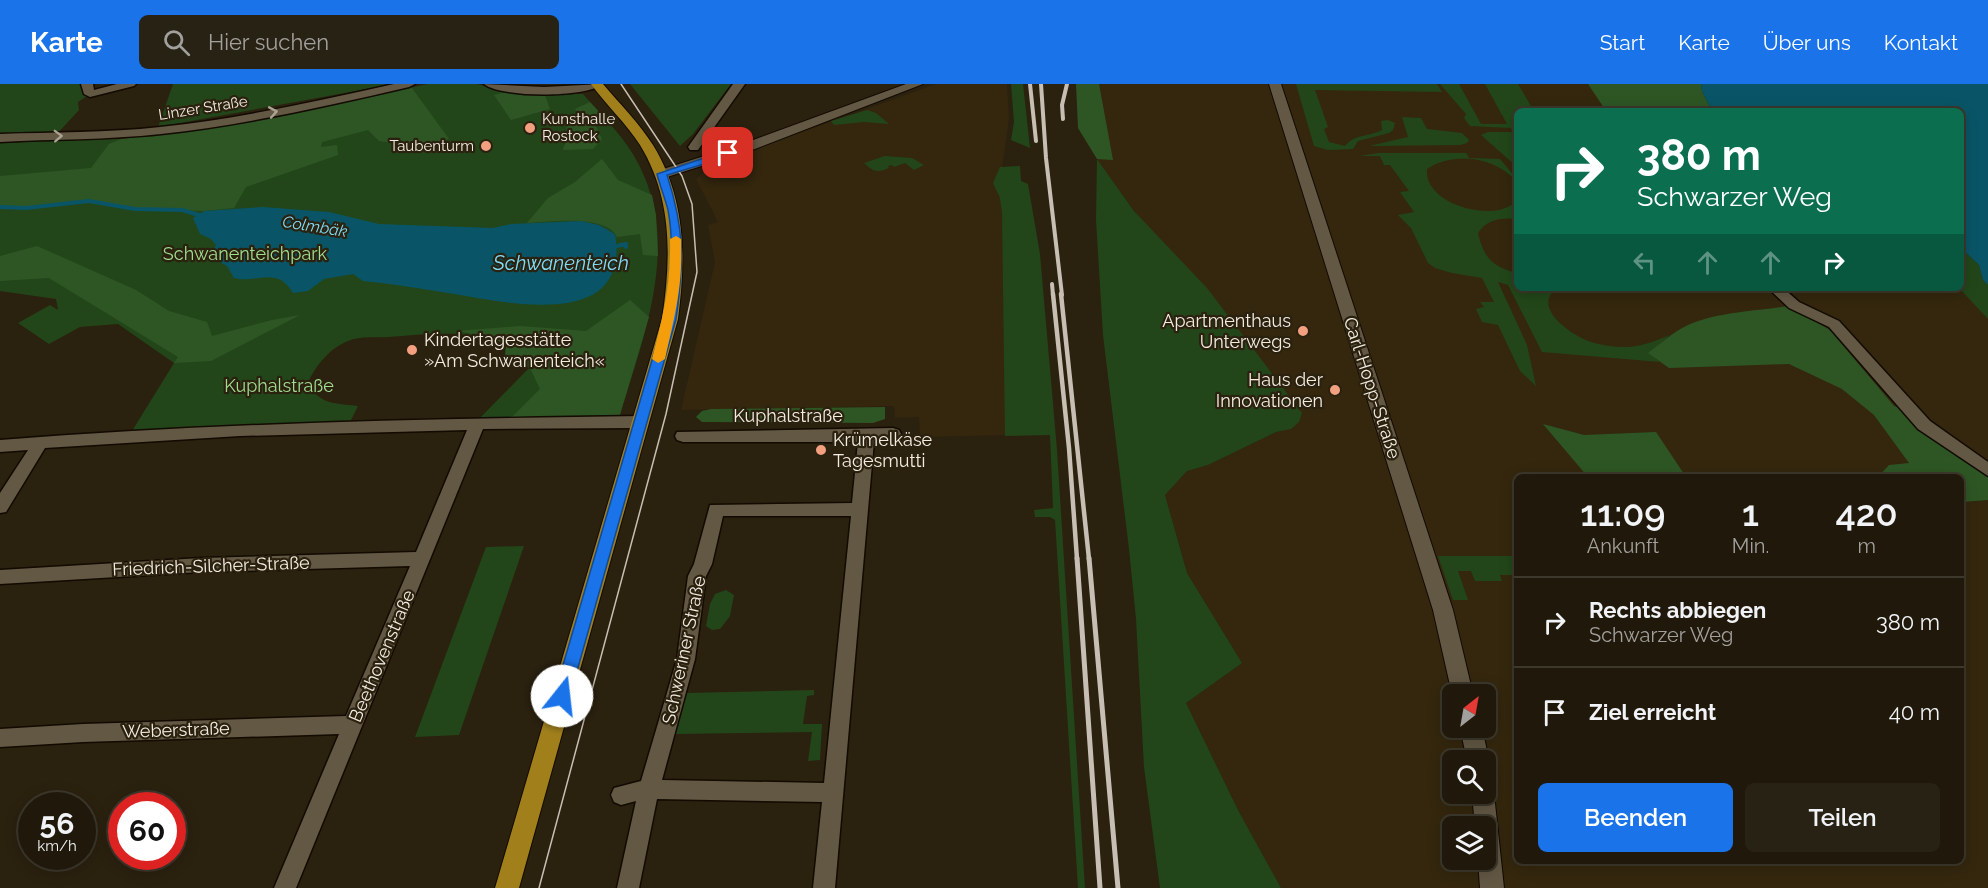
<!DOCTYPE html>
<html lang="de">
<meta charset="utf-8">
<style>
body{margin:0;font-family:Raleway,sans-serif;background:#282214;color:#f1f3f6;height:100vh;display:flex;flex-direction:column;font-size:22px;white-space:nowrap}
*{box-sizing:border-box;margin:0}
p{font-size:20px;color:#a2a09d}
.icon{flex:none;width:33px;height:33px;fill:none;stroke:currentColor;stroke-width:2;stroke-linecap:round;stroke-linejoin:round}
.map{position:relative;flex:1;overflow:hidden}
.sheet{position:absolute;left:1514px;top:390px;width:450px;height:390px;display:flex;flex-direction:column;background:#20190b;border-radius:9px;box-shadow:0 3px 15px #0003,0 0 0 2px #3d382c}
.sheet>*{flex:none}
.hud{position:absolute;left:1514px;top:24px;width:450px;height:183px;border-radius:9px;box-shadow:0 3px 15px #0003,0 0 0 2px #3d382c;background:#0b6e4f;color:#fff;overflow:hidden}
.needle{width:39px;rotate:31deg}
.fabs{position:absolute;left:1442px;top:600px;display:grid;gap:12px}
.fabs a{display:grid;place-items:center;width:54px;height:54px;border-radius:9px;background:#20190b;box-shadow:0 3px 15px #0003,0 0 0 2px #3d382c;font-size:30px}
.speed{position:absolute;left:18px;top:708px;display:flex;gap:12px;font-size:30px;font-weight:700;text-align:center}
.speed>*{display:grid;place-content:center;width:78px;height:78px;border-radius:50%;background:#20190b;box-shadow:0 3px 15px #0003,0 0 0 2px #3d382c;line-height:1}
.speed small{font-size:15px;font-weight:400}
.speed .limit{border:9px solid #d22;background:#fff;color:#111}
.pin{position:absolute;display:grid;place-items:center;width:51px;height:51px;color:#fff;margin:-26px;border-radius:12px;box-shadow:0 3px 9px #0006}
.me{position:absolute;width:66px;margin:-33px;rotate:16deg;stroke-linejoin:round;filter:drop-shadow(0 0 4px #0008)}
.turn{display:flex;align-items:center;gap:21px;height:126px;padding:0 24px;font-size:27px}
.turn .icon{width:78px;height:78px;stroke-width:2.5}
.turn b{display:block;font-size:42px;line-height:51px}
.lanes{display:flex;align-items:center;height:57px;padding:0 24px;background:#0003;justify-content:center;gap:30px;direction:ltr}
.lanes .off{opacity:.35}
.eta{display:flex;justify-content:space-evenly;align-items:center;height:102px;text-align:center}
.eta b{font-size:36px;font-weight:600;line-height:42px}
.primary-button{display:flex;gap:12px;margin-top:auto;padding:12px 24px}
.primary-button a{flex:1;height:69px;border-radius:9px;background:#1a73e8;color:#fff;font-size:24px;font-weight:600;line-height:69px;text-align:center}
.primary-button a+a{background:#282214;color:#f1f3f6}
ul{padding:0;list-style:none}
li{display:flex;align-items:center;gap:18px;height:90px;padding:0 24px;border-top:2px solid #3d382c}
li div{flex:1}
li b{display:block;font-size:22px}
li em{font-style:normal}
header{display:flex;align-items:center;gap:36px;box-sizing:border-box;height:84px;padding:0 30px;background:#1a73e8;color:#fff}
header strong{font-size:28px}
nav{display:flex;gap:33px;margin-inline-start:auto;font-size:21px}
.search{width:420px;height:54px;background:#282214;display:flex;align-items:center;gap:15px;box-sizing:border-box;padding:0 21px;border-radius:9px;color:#a2a09d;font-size:22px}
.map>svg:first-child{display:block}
.built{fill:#34270e;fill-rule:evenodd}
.green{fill:#224619}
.forest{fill:#2e5624}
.water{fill:#095567}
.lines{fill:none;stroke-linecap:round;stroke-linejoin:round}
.stream{stroke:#095567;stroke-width:4}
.street-casing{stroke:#130a00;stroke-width:3}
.secondary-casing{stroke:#130a00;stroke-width:2}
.primary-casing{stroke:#130a00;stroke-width:2}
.street{fill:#635844;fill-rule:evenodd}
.secondary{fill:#635844;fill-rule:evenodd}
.primary{fill:#a1801c;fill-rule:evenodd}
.tram{stroke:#c7bfb3;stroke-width:1.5}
.rail-far2{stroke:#c7bfb3;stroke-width:4}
.rail-far1{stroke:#c7bfb3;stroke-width:4.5}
.rail{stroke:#c7bfb3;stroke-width:5}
.oneway{stroke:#aba292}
.route{fill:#1a73e8;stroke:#114b97;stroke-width:1.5}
.slow{fill:#f59e0b}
.poi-dot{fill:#f2a080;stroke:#2b210f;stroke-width:2}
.labels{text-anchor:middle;stroke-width:4.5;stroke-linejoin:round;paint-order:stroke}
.far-street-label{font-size:15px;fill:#f3ece1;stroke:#2b210f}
.far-poi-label{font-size:15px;fill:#f3ece1;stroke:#2b210f;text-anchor:start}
.far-water-label{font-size:16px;font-style:italic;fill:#7edbf7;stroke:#2b210f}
.park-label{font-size:18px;fill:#a0dd91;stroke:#2b210f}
.poi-label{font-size:18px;fill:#f3ece1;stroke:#2b210f;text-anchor:end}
.street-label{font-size:18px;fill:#f3ece1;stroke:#2b210f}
.water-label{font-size:20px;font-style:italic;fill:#7edbf7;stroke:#2b210f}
</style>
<header>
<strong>Karte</strong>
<div class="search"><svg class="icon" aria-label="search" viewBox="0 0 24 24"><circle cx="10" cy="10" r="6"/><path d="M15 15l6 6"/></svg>Hier suchen</div>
<nav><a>Start</a><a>Karte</a><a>Über uns</a><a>Kontakt</a></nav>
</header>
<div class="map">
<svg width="1988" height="804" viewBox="0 0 1988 804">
<rect width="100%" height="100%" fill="#2b210f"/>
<g class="built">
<polygon points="936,0 1007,0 1009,35 1000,98 1009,151 1015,351 920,353 919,333 895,334 894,322 681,326 715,178 708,141 718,138 696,95 712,81 727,75"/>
<path d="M 1094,0 L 1588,0 L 1606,27 L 1516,27 L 1516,204 L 1959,204 L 1988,233 L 1988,804 L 1281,804 L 1238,726 L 1186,619 L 1242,579 L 1187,489 L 1165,411 L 1187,387 L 1208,381 L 1276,348 L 1291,345 L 1097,75 ZM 1516,393 L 1960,393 L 1960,777 L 1516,777 ZM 1452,610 L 1485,610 L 1485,644 L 1452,644 ZM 1452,676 L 1485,676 L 1485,710 L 1452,710 ZM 1452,742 L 1485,742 L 1485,776 L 1452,776 Z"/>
</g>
<g class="green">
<polygon points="0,0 87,0 90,10 78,18 79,26 57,50 0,52"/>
<polygon points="173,0 394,0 158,43"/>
<path d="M 427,0 L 477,0 L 506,8 L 522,10 L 583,10 C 603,33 625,53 639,81 C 681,162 643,254 619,334 L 478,336 L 529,284 L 505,275 L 506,260 C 467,245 429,250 388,253 C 377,254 362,252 351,256 C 331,262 315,282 307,301 C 323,321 334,319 358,322 L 350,338 L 132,347 L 174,279 L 118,240 L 80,243 L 49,260 L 18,239 L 50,221 L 58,226 L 56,215 L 0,207 L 0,58 L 121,55 L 192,47 L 286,31 Z"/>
<polygon points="630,0 731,0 693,50 680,62"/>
<polygon points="1011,0 1023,0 1030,64 1011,56 1014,38"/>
<path d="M 1296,0 L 1437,0 L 1442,8 L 1315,6 L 1328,43 L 1324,45 L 1329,58 L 1345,62 C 1354,50 1369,53 1382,46 L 1381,37 L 1388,36 L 1395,39 L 1393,46 L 1389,49 L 1358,57 L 1353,65 L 1328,66 L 1314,62 Z"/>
<polygon points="1440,0 1459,0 1481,40 1507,40 1485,0 1518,0 1534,27 1516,27 1516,82 1481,51 1488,48 1512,48 1511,44 1470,42 1464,34 1466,30"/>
<polygon points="867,26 876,29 889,40 864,38 834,41 831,37"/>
<polygon points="1402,33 1421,34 1427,45 1462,49 1469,56 1467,59 1460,61 1369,62 1408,53"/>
<path d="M 1379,69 L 1466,69 L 1469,74 L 1500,75 L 1516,94 L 1516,97 C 1495,73 1454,67 1427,85 C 1423,121 1496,140 1516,117 L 1516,135 C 1501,133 1486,136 1478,149 C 1484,174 1492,182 1516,189 L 1516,204 L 1557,204 C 1531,223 1570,250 1588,257 C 1600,261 1613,263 1625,263 C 1641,263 1655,257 1670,251 L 1649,269 L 1660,278 L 1542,268 L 1508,201 L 1498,198 L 1527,261 L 1536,302 L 1520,287 L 1498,241 L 1482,238 L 1476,225 L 1484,223 L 1480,218 L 1494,218 L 1482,194 L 1452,189 L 1435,184 L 1428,179 L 1411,144 L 1398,131 L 1414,128 L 1400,108 L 1409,107 L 1390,81 L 1384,81 L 1380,72 L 1359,72 Z"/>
<path d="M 885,72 L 912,74 L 924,81 L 914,86 L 905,79 L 894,83 L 892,81 L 888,82 L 889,84 C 877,89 874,88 864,79 Z"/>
<polygon points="1097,75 1134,127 1207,204 1302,329 1299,338 1291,345 1276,348 1208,381 1187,387 1165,411 1187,489 1242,579 1186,619 1238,726 1281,804 1160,804 1144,683 1136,535 1129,465 1103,251 1096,136"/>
<polygon points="1020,82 1021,97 1028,100 1040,170 1057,366 1085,804 1078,804 1055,436 1050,433 1035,433 1034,426 1053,424 1050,351 1005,352 1002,129 1000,114 993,99 1000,83"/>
<polygon points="1961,164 1979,181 1983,196 1988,201 1988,235 1959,204"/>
<polygon points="524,462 459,651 415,653 486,463"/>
<polygon points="1438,472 1516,472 1516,491 1500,491 1502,497 1475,497 1471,487 1458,487 1468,516 1453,516"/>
<polygon points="726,506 734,511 730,532 720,545 712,546 706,542 710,520 715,510"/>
<polygon points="814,606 814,611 807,612 803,640 822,640 820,676 808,677 812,648 675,650 685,609"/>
</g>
<g class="forest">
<polygon points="1076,0 1099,0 1113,76 1097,75 1078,44"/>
<polygon points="1588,0 1701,0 1702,7 1712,27 1606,27"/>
<polygon points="412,4 449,55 420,63 379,57 368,46 322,58 321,63 337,61 338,71 246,103 234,124 204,127 135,125 76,117 26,124 0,123 0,92 91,84 109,60 121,55 192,47 286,31"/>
<polygon points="506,8 545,11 550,25 511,36 494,11"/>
<polygon points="590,18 600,29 595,40 602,55 593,65 563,66 565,59 572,53 566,44 579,32 575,25"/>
<path d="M 602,75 L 618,96 L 652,111 L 656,131 L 658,172 L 643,171 L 640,150 L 617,153 C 606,130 548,138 527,139 L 548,114 L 575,98 Z"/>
<polygon points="37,162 136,206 169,227 207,238 212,252 272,236 300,231 211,277 174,279 178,273 49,194 0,197 0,172"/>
<polygon points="630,216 649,233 619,334 510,335 540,305 530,284 505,275 506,260 489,253 457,247 520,242 586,247"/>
<path d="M 1788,222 L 1830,246 L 1894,322 L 1901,324 L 1988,391 L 1988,416 L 1961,418 L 1960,393 L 1878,393 L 1889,381 L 1909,379 L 1874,331 L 1842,305 L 1789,280 L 1669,284 L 1648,269 C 1661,259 1672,249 1686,242 C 1714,228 1758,227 1788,222 Z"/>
<polygon points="885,323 885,335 873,339 702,338 696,333 702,327 711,325"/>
<polygon points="1543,340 1584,351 1656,348 1686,393 1588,393"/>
</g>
<g class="water">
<polygon points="1701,0 1988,0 1988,201 1983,196 1979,181 1961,164 1960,27 1712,27 1702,7"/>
<path d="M 263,123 L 329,128 L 379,140 L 493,144 L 511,140 L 581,137 L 599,141 L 615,150 C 631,247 509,219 454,210 C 423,205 393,200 363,197 L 353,190 L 324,195 L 308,207 L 293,209 C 277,181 257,200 234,194 L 227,182 L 211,173 L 216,161 L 211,155 L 200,150 L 193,134 L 204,127 Z"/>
</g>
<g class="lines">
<g class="stream">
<polyline points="0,123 26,124 89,117 135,125 182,126 202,132"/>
<polyline points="612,163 626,160 626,163"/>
</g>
<g class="street-casing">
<g id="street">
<polygon points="81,0 93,0 94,6 117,0 136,0 134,2 90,13 84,10"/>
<path d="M 394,0 L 415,0 L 409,3 C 327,22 244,41 161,50 C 107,56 54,55 0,58 L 0,50 C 53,48 107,49 160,43 C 239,35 317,17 394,0 Z"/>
<path d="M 484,0 L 544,3 L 603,0 C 586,14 501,14 484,0 Z"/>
<polygon points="733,0 745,0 698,66 690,66 688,63"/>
<polygon points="1768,204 1783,204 1799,218 1839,237 1930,337 1988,378 1988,392 1918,345 1829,243 1789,224"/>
<path d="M 640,332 L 646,334 L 648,338 L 646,342 L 640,344 L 483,345 L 296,804 L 274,804 L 339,650 L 83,658 L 0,663 L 0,645 L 83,640 L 346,632 L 410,482 L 201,488 L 0,500 L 0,486 L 201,474 L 416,468 L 467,346 L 240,352 L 45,364 L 6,428 L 0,429 L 0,409 L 28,366 L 0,368 L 0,356 C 213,339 426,335 640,332 Z"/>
<path d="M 893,344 L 899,346 L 901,350 L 899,354 L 874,357 L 835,804 L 813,804 L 822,718 L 657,715 L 639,804 L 617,804 L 636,717 L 621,721 L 614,718 L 611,711 L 614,704 L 641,697 L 677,575 L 688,492 L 694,480 L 710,421 L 852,419 L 858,358 L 683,358 L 677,356 L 675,352 L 677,348 ZM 723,432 L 851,432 L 824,699 L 662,696 L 695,575 L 706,492 L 712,480 Z"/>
</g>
</g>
<g class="secondary-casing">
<g id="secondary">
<polygon points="906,0 923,0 755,65 667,93 662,94 655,90 657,87 745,59"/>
<polygon points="1269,0 1281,0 1453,526 1473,610 1452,610 1433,526"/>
<polygon points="1460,644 1482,644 1489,676 1486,683 1485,676 1467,676"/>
<polygon points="1485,700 1491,703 1494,710 1504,804 1480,804 1478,776 1485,776 1485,742 1475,742 1472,710 1485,710"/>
</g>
</g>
<g class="primary-casing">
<path id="primary" d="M 591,0 L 603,0 C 620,20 639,39 653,61 C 686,115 686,174 678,235 L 519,804 L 495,804 L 662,235 C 671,175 673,115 640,61 C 626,39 606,21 591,0 Z"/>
</g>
<use href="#street" class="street"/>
<use href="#secondary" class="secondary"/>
<use href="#primary" class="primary"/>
<polyline class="tram" points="539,804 666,330 697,188 692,120 682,92 621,0"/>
<g class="rail-far2">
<polyline points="1030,0 1036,57"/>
<polyline points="1041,0 1046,74 1062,211"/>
<polyline points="1063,35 1062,21 1067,0"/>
<polyline points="1052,200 1053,211"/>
</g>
<g class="rail-far1">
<polyline points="1053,210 1069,364 1077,475"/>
<polyline points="1061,210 1089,475"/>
</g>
<g class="rail">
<polyline points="1077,474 1100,804"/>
<polyline points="1089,474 1118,804"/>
</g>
</g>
<defs><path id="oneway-chevron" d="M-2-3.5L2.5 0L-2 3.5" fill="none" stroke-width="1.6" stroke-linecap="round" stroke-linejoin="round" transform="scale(1.5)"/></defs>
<g class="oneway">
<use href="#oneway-chevron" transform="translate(273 28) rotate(-10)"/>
<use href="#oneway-chevron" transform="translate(58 52) rotate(-2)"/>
</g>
<path class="route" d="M 728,66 L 732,69 L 731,72 L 667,91 C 685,147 684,178 676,235 L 570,612 L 568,617 L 562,619 L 557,617 L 554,612 L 664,235 C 670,199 675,163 668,126 C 665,114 660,102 657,90 Z"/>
<path class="slow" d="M 676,152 L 681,155 C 683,202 675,231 665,275 L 658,279 L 652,275 C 663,232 671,201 670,155 Z"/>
<g class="poi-dot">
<circle cx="530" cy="44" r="6"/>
<circle cx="486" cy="62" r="6"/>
<circle cx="1303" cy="247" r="6"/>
<circle cx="412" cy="266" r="6"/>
<circle cx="1335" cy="306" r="6"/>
<circle cx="821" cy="366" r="6"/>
</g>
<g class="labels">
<g class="far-street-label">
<text transform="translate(203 24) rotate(-9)" y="5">Linzer Straße</text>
</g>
<g class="far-poi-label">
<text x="542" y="40">Kunsthalle<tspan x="542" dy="17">Rostock</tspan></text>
<text x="474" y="67" text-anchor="end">Taubenturm</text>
</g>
<g class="far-water-label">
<text transform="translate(315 142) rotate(9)" y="6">Colmbäk</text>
</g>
<g class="park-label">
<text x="245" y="176">Schwanenteichpark</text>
<text x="279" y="308">Kuphalstraße</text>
</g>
<g class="poi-label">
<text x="1291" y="243">Apartmenthaus<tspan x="1291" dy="21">Unterwegs</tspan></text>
<text x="424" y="262" text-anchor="start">Kindertagesstätte<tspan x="424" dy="21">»Am Schwanenteich«</tspan></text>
<text x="1323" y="302">Haus der<tspan x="1323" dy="21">Innovationen</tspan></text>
<text x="833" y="362" text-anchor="start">Krümelkäse<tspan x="833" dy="21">Tagesmutti</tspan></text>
</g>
<g class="street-label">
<text transform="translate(1372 304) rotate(72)" y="6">Carl-Hopp-Straße</text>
<text x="788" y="338">Kuphalstraße</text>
<text transform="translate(211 482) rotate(-2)" y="6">Friedrich-Silcher-Straße</text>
<text transform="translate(684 566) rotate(-78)" y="6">Schweriner Straße</text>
<text transform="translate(382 572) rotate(-67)" y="6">Beethovenstraße</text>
<text transform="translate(176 646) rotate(-2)" y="6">Weberstraße</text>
</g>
<g class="water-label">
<text x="561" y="186">Schwanenteich</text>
</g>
</g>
</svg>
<div class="fabs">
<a><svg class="needle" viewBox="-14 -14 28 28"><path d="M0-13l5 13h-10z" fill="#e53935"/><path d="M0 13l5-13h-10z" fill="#a2a09d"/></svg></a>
<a><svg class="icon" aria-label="search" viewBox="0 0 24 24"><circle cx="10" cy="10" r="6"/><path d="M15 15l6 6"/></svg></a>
<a><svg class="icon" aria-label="layers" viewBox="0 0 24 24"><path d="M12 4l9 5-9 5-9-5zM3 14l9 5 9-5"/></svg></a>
</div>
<div class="speed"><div>56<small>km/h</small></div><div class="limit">60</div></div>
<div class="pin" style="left:728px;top:69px;background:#d93025"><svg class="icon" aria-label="arrive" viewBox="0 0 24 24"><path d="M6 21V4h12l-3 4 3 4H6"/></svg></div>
<svg class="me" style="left:562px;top:612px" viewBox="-20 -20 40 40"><circle r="19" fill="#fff"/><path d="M0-13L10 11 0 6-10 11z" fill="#1a73e8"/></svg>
<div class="hud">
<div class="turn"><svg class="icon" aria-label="right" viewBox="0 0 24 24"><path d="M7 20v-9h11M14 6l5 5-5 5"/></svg><div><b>380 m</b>Schwarzer Weg</div></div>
<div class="lanes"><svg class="icon off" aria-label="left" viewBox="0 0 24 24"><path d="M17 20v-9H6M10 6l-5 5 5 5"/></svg><svg class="icon off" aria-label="ahead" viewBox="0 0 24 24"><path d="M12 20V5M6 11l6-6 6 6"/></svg><svg class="icon off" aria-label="ahead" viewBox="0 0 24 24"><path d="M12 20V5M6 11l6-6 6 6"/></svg><svg class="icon" aria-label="right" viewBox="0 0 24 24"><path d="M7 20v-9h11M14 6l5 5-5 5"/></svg></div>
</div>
<section class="sheet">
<div class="eta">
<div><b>11:09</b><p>Ankunft</p></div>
<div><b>1</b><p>Min.</p></div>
<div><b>420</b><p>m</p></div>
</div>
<ul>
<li><svg class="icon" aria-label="right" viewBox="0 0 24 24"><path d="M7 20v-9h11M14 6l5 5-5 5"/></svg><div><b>Rechts abbiegen</b><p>Schwarzer Weg</p></div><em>380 m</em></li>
<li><svg class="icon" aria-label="arrive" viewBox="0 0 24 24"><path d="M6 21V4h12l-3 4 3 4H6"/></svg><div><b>Ziel erreicht</b></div><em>40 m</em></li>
</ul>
<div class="primary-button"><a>Beenden</a><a>Teilen</a></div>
</section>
</div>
